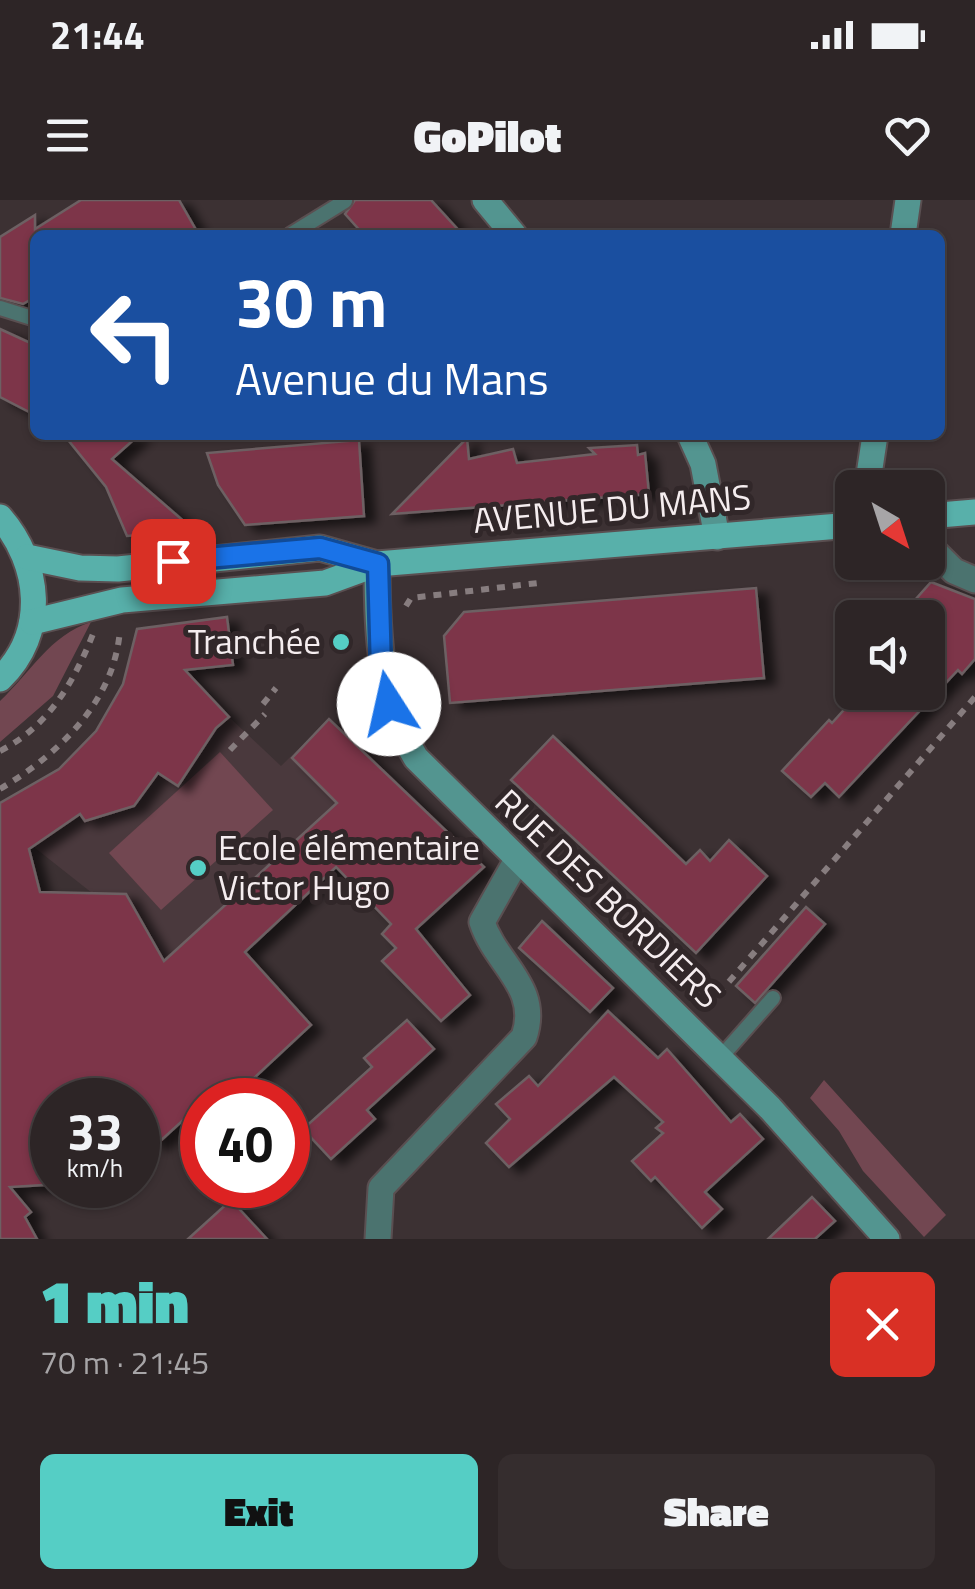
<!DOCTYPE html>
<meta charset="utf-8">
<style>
body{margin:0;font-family:"Titillium Web",sans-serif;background:#352d2e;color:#f1f3f6;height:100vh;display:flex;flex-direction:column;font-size:38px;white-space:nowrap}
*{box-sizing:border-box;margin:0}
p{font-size:32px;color:#a7a5a7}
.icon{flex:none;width:55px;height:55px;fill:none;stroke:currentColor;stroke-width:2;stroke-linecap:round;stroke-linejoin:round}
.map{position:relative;height:1039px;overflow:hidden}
.sheet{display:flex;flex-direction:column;background:#2d2526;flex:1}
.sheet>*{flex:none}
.banner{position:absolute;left:30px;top:30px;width:915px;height:210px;border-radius:15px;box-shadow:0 2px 8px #0004,0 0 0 2px #484243;background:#1a4fa0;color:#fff;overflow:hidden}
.needle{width:65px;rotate:141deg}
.fabs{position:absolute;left:835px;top:270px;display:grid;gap:20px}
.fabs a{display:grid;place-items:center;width:110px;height:110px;border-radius:15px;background:#2d2526;box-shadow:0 2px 8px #0004,0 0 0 2px #484243;font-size:50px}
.speed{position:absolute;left:30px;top:878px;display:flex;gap:20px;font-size:50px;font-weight:700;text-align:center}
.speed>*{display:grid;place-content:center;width:130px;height:130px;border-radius:50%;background:#2d2526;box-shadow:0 2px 8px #0004,0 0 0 2px #484243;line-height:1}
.speed small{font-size:25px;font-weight:400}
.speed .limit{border:15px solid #d22;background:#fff;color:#111}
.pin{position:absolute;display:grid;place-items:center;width:85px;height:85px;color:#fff;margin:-42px;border-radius:20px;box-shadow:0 5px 15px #0006}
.me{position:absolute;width:110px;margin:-55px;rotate:350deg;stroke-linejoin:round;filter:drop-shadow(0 0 8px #0008)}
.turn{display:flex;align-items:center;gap:35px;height:210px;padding:0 40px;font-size:45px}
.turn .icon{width:130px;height:130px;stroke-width:2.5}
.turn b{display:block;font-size:70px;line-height:85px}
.round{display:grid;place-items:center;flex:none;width:105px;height:105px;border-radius:15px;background:#352d2e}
.summary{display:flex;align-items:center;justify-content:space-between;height:170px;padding:0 40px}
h1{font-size:60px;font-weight:800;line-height:75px;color:#55cec5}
.action{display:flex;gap:20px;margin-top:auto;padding:20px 40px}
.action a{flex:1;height:115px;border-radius:15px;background:#55cec5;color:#111;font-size:40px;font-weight:800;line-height:115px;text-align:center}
.action a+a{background:#352d2e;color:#f1f3f6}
.status{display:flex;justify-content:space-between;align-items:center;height:70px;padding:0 50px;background:#2d2526;direction:ltr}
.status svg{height:28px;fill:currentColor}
header{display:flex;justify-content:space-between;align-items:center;height:130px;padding:0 40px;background:#2d2526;font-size:45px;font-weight:800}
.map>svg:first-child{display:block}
.built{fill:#4a393d}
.green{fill:#724751}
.building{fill:#7d364a;stroke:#6d6163;stroke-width:2.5;filter:url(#shadow)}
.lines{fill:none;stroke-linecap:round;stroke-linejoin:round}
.lane-casing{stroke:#5a4f51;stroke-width:18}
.street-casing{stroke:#5a4f51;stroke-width:29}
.secondary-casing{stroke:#5a4f51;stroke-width:29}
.primary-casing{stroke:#5a4f51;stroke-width:29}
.path{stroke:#877d7f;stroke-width:6;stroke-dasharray:8 8;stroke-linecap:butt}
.lane{stroke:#4b736f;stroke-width:14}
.street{stroke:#4b736f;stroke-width:25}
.secondary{stroke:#539590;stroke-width:25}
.primary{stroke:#58b0aa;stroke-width:25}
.route-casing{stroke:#114b97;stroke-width:25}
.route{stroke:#1a73e8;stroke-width:18}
.poi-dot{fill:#55cec5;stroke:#312729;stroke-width:4}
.labels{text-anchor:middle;stroke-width:10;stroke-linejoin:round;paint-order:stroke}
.street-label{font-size:35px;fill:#f5edef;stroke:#312729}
.poi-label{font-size:35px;fill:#f5edef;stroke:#312729;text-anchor:end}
</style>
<div class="status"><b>21:44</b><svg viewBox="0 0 49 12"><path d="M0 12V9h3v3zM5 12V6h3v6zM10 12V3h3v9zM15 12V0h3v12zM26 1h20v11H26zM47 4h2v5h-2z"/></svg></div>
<header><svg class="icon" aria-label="menu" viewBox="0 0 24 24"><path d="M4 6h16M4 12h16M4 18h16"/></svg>GoPilot<svg class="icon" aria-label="heart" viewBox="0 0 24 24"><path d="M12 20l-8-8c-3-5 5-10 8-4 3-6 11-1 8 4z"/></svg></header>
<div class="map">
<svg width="975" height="1039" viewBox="0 0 975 1039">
<defs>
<filter id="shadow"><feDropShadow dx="11" dy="6" stdDeviation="5" flood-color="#0009"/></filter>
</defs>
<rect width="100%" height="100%" fill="#3c3133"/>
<polygon class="built" points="229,517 281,566 329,519 411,598 188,804 126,694 92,693 30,644 80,614 134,606 158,573 178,586 209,534"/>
<g class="green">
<path d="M 91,422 L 53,496 L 0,542 L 0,501 C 30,473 50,435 91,422 Z"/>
<polygon points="220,552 273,610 161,710 109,653"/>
<polygon points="824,880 946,1015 924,1037 863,971 839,931 810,898"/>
</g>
<g class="building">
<polygon points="81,0 179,0 199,35 35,35 35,97 23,104 0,98 0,37 35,15 35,29"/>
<polygon points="355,0 431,0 463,35 364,35 345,14"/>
<polygon points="0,129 35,145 35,215 0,197"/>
<polygon points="64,235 139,235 112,259 194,330 127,336 106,287"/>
<polygon points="467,238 469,259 513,249 517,263 595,254 589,248 637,245 638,255 645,253 649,294 392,314"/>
<polygon points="359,240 364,316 245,325 218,285 207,253"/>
<polygon points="931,382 975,399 975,459 962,474 958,470 839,597 825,583 811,597 782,571 829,520 832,523 860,492 928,492 928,418 899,418"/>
<polygon points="756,388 764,478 450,503 444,436 464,412"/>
<polygon points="227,417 233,465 185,470 229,517 216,528 178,586 158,573 134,606 85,621 80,614 29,649 40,692 126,694 164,761 337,603 292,558 329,519 484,667 416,729 470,795 441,821 382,761 396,748 382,734 391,724 336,667 245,752 311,825 237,894 226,881 156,945 138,924 138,900 52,900 52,940 42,949 44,985 10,987 31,1012 25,1017 37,1039 0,1039 0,603 59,569 96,531 123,484 137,429"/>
<polygon points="553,536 686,664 700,650 710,661 729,640 767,676 696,753 511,580"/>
<polygon points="806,707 825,724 755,803 736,786"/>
<polygon points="542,721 613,788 590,812 519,748"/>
<polygon points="608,811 658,858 667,849 731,922 740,914 763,939 705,992 722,1009 702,1028 655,977 651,981 632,961 663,933 656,928 663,922 614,877 509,967 486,943 510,919 496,904 529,876 538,886"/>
<polygon points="407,820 434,849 367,910 375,919 331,959 303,929 372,867 364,858"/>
<polygon points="812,997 835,1021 815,1039 768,1039"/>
<polygon points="231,1000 267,1039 188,1039"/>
</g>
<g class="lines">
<g class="lane-casing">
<g id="lane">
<polyline points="290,35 345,1"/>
<polyline points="0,108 35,119"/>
<polyline points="721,857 773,798"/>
</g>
</g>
<g class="street-casing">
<g id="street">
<polyline points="928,345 954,371 975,380"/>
<path d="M 378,1039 L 381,988 L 524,837 C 541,787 496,765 482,722 L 517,660"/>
</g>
</g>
<g class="secondary-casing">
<g id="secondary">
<polyline points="485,0 514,35"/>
<polyline points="903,35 908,0"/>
<polyline points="690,235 703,264 717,337"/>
<polyline points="867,288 875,235"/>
<path d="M 377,364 C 377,434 379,498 416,558 L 770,908 L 887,1039"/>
</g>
</g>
<g class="primary-casing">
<g id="primary">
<polyline points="928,316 975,312"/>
<path d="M 0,317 C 41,364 48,433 0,479"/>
<polyline points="27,357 80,368 118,369 320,348 377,364"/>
<polyline points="32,422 122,400 325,383 377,364 852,325"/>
</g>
</g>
<g class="path">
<polyline points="406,406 411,398 538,383"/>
<polyline points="263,504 276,488"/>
<polyline points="230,550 265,514"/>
<path d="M 0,551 C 48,527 74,482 93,434"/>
<path d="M 0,589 C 59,554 115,501 120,429"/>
<polyline points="708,806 975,497"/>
</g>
<use href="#lane" class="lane"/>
<use href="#street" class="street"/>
<use href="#secondary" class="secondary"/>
<use href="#primary" class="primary"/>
</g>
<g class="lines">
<g class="route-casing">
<polyline id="route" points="173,361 320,348 378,364 381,469 389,504"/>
</g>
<use href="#route" class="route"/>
</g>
<g class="poi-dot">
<circle cx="341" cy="442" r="10"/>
<circle cx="198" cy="668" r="10"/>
</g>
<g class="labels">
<g class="street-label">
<text transform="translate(612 309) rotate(-5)" y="12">AVENUE DU MANS</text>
<text transform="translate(608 699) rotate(44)" y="12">RUE DES BORDIERS</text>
</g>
<g class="poi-label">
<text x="321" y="454">Tranchée</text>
<text x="218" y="660" text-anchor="start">Ecole élémentaire<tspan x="218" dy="40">Victor Hugo</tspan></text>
</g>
</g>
</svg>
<div class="fabs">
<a><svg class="needle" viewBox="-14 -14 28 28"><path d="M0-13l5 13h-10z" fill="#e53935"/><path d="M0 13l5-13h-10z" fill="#a7a5a7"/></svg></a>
<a><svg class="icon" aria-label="sound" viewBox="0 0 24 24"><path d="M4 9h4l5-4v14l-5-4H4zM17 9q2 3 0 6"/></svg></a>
</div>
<div class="speed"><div>33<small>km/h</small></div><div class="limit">40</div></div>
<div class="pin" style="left:173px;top:361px;background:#d93025"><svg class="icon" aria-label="arrive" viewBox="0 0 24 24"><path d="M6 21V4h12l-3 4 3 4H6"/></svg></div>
<svg class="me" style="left:389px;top:504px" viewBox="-20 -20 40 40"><circle r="19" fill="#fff"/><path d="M0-13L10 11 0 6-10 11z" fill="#1a73e8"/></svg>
<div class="banner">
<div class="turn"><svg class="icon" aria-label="left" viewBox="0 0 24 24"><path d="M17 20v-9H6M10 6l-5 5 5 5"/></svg><div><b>30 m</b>Avenue du Mans</div></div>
</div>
</div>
<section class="sheet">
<div class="summary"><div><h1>1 min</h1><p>70 m · 21:45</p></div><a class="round" style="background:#d93025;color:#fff"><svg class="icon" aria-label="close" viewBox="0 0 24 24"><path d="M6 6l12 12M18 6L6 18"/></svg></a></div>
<div class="action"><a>Exit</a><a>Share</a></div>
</section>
